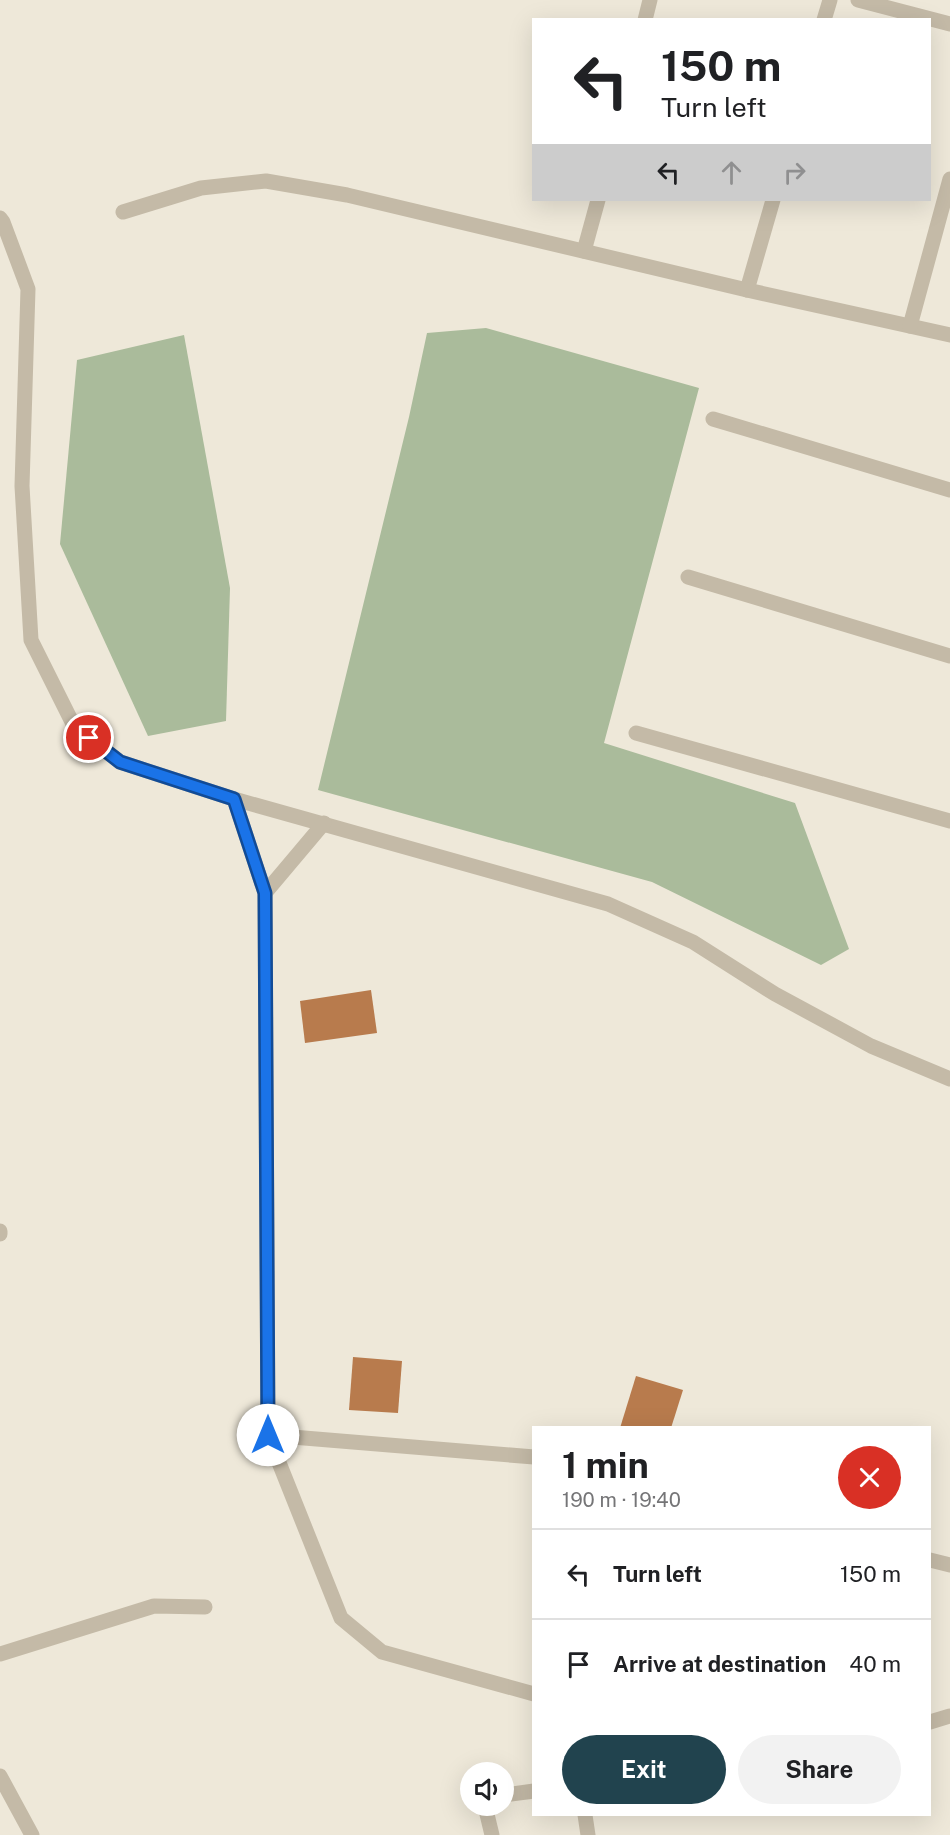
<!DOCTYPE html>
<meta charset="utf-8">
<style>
body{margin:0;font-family:"Public Sans",sans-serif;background:#f2f2f2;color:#202124;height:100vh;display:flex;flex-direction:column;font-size:22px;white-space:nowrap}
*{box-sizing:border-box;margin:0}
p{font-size:20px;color:#757577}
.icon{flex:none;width:33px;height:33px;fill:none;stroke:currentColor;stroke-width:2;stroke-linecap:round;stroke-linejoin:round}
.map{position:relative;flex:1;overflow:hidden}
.sheet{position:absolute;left:532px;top:1426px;width:399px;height:390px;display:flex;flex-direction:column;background:#fff;border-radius:0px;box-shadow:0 6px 24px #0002}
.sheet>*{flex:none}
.top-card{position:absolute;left:532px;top:18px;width:399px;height:183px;border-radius:0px;box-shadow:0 6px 24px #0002;background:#fff;color:#202124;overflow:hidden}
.tools{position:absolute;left:460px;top:1762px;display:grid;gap:12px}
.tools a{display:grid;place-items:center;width:54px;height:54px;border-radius:50%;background:#fff;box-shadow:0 6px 24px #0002;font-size:30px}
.pin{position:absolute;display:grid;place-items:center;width:51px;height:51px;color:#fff;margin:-26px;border:3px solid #fff;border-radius:50%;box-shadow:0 2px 6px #0007}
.me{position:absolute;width:66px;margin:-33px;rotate:0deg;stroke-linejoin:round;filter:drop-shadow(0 0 4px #0008)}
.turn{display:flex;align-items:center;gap:21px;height:126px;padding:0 30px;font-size:27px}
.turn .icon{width:78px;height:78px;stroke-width:2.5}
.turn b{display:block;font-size:42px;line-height:51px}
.lanes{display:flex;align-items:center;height:57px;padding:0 30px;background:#0003;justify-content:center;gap:30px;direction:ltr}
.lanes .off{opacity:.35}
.round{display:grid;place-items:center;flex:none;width:63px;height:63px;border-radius:32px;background:#f2f2f2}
.headline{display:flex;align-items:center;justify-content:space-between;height:102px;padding:0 30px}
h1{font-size:36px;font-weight:700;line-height:45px}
.primary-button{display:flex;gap:12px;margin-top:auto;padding:12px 30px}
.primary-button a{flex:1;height:69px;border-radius:36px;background:#21434e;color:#fff;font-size:24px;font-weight:700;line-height:69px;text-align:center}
.primary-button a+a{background:#f2f2f2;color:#202124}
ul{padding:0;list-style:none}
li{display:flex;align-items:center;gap:18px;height:90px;padding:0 30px;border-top:2px solid #e0e0e0}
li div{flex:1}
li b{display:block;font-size:22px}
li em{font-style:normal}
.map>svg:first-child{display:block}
.green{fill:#aabb9b}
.building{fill:#b87b4d}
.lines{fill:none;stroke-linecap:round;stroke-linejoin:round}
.minor{stroke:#c4baa7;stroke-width:15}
.route-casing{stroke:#114b97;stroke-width:15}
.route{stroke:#1a73e8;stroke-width:10}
</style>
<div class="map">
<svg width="950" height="1835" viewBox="0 0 950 1835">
<rect width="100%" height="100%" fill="#eee8d9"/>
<g class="green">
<polygon points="486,328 699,388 604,743 795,803 849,949 821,965 652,882 318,790 409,417 427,333"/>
<polygon points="184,335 230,588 226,721 148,736 60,544 77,360"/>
</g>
<g class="building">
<polygon points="371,990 377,1033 305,1043 300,1001"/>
<polygon points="353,1357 402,1361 398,1413 349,1410"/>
<polygon points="636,1376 683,1390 671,1428 620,1428"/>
</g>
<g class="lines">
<g class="minor">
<polyline points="858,0 950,24"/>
<polyline points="645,20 650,0"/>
<polyline points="824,20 830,0"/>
<polyline points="123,212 201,188 266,181 347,195 747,290 950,335"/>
<polyline points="0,218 3,222 28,289 22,486 31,640 74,726 120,762 234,799 608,904 693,942 775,994 871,1046 950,1079"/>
<polyline points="584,251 598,200"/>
<polyline points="747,290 773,200"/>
<polyline points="910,326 950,179"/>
<polyline points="713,419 950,490"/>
<polyline points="688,577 950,656"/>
<polyline points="636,733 950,821"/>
<polyline points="234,799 265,893 268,1435 341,1618 382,1652 534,1694"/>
<polyline points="265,893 324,823"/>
<polyline points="0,1231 0,1234"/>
<polyline points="268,1435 534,1457"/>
<polyline points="930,1560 950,1565"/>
<polyline points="0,1654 154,1606 205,1607"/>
<polyline points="930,1722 950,1716"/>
<polyline points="0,1776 32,1835"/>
<polyline points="504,1795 534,1791"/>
<polyline points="485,1806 492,1835"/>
<polyline points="585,1815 588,1835"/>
</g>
</g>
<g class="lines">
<g class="route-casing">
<polyline id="route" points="89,738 120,762 234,799 265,893 268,1435"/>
</g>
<use href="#route" class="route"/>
</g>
</svg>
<div class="tools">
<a><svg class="icon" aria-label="sound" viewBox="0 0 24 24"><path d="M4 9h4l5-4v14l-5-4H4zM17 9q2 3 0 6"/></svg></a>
</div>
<div class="pin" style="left:89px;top:738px;background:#d93025"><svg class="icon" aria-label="arrive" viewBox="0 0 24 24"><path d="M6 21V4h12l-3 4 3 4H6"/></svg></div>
<svg class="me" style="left:268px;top:1435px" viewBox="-20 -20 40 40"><circle r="19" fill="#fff"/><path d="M0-13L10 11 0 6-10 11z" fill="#1a73e8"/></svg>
<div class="top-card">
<div class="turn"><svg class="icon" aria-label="left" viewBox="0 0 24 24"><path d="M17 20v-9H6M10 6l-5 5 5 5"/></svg><div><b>150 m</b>Turn left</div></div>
<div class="lanes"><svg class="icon" aria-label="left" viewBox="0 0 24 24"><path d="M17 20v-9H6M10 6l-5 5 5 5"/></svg><svg class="icon off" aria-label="ahead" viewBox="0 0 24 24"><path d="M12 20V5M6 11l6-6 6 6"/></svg><svg class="icon off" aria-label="right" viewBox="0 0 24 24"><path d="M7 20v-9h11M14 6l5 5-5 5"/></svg></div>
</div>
<section class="sheet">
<div class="headline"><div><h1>1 min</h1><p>190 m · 19:40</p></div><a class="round" style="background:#d93025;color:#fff"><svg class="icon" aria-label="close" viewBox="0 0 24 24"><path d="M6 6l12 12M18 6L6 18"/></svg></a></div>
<ul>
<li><svg class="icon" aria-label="left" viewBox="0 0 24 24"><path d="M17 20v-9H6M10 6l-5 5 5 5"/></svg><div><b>Turn left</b></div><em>150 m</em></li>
<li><svg class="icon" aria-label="arrive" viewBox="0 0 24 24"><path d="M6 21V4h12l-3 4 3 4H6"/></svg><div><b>Arrive at destination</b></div><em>40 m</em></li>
</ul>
<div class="primary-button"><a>Exit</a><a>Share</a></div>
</section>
</div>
